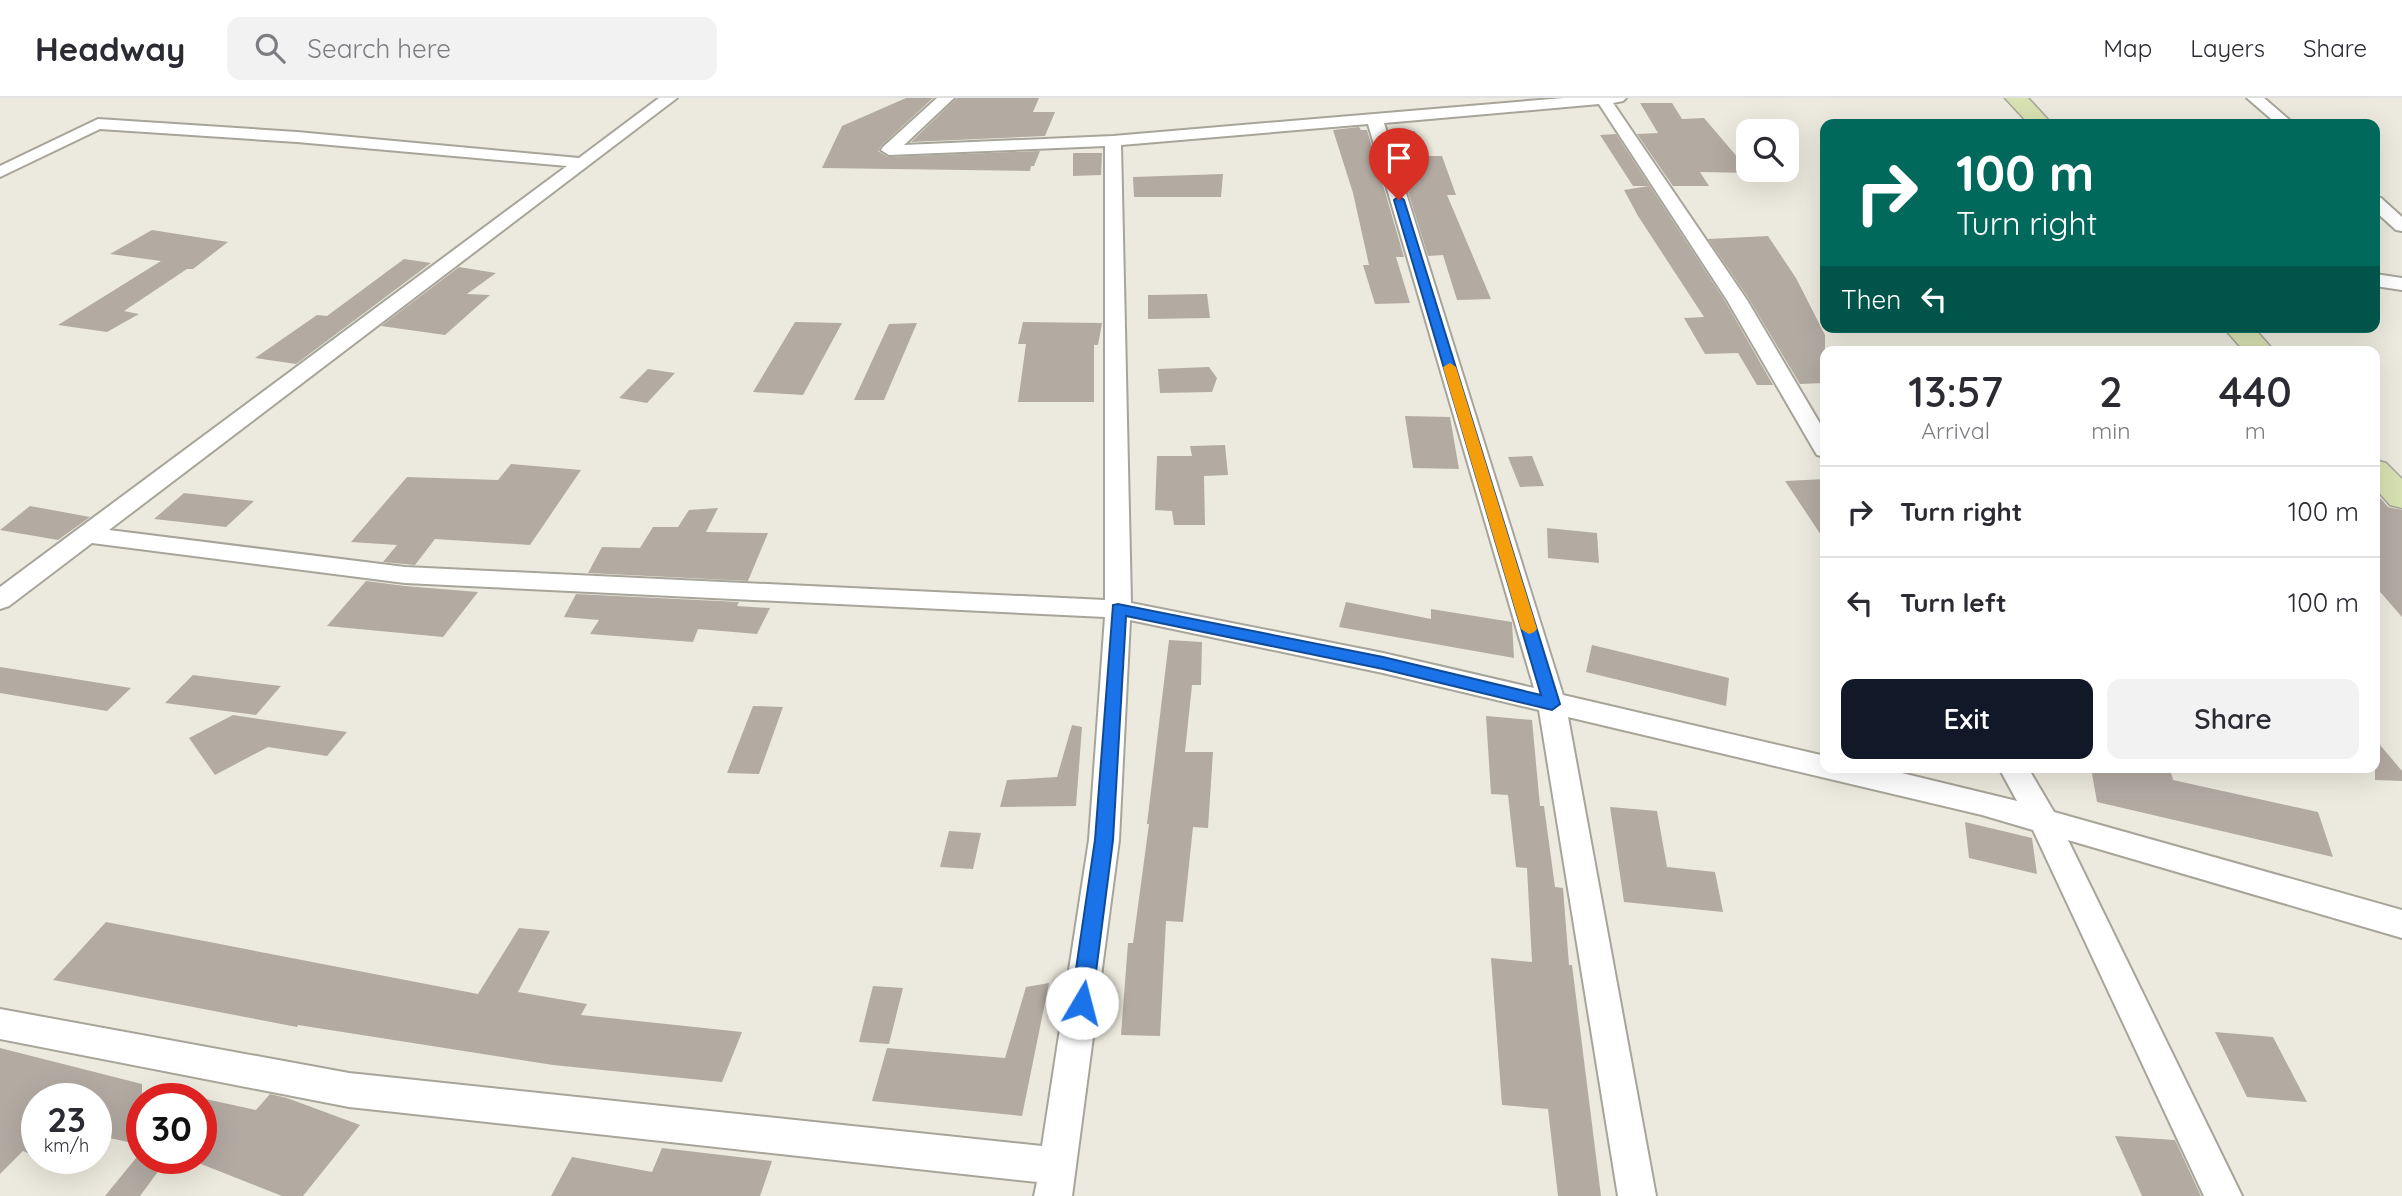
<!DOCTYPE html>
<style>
body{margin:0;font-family:Quicksand,sans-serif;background:#f2f2f3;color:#2b2b33;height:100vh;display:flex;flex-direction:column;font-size:26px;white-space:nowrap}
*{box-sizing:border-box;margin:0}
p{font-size:23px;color:#7c7c81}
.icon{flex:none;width:38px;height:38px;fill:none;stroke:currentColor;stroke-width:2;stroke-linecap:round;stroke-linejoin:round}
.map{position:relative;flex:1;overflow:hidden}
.side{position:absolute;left:1820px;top:248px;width:560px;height:427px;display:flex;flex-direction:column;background:#fff;border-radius:14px;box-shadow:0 7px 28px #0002}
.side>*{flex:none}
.top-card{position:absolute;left:1820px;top:21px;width:560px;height:214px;border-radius:14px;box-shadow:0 7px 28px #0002;background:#00695c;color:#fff;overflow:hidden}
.controls{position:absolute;left:1736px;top:21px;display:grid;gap:14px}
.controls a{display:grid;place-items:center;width:63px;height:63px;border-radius:14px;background:#fff;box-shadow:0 7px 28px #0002;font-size:35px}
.speed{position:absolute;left:21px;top:985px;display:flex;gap:14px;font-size:35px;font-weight:700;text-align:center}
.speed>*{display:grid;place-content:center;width:91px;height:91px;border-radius:50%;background:#fff;box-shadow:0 7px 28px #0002;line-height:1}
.speed small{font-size:18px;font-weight:400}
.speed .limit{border:10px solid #d22;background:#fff;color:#111}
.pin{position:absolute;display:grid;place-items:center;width:60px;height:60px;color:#fff;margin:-72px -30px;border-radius:50% 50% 50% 0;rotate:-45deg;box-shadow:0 0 7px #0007}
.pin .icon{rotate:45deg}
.me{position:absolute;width:77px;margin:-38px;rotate:8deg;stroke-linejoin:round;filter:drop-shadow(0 0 5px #0008)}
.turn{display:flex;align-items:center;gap:24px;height:147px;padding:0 21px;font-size:32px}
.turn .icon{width:91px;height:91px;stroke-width:2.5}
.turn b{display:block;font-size:49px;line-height:60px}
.then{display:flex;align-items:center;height:66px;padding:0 21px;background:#0003;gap:14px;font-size:26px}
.eta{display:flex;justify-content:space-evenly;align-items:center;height:119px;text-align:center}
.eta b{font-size:42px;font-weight:600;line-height:49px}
.primary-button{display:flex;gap:14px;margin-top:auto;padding:14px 21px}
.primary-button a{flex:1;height:80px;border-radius:14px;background:#111827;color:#fff;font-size:28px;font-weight:600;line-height:80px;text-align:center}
.primary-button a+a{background:#f2f2f3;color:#2b2b33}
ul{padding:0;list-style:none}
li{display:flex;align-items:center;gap:21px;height:91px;padding:0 21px;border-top:2px solid #e1e1e2}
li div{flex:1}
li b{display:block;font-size:26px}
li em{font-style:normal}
header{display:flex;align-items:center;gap:42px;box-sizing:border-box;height:98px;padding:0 35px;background:#fff;border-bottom:2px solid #e1e1e2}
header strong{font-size:33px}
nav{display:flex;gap:38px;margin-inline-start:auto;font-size:24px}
.search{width:490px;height:63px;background:#f2f2f3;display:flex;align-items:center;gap:18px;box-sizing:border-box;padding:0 24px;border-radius:14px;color:#7c7c81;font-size:26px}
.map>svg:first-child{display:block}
.building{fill:#b3aba2}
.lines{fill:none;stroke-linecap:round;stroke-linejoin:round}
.street-casing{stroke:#a7a499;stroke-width:4}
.secondary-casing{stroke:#a7a499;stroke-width:3}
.street{fill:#fff;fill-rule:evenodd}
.secondary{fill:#d8e1b2;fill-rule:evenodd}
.route{fill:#1a73e8;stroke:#114b97;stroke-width:2}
.slow{fill:#f59e0b}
</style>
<header>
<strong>Headway</strong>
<div class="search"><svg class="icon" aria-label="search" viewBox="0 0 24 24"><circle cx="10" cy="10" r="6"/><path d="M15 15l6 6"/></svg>Search here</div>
<nav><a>Map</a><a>Layers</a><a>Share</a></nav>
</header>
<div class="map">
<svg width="2402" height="1098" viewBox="0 0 2402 1098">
<rect width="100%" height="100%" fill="#eceade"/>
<g class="building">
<polygon points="906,0 933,0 881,48 878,53 888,59 1040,53 1034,68 1031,68 1030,73 822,70 842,28"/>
<polygon points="957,0 1039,0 1033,14 1055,14 1045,38 911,44"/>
<polygon points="1640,5 1672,5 1682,21 1704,20 1751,75 1700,74 1709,88 1673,88 1637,36 1658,35"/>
<polygon points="1359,29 1361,32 1367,32 1404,159 1396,159 1410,205 1375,206 1363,167 1369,167 1353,95 1333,32"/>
<polygon points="1389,33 1415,33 1420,58 1442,58 1456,97 1447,97 1491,201 1457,202 1443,157 1428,158"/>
<polygon points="1616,36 1725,203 1773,287 1757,287 1738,255 1705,256 1684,220 1704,219 1638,118 1624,92 1649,88 1633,88 1600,37"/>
<polygon points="1073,55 1102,55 1101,77 1073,78"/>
<polygon points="1223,76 1221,99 1134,99 1133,79"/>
<polygon points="152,132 228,144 193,171 187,171 124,213 139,216 107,234 58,227 161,163 110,156"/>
<polygon points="1768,138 1796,180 1825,237 1825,285 1800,286 1749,201 1708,141"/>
<polygon points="404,161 431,165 296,266 255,260 317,217 327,218"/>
<polygon points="459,169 496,175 467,196 490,197 445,237 381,228"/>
<polygon points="1207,196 1210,220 1148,221 1148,197"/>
<polygon points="795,224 842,225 803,297 753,294"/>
<polygon points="1023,224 1102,225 1098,247 1094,247 1094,304 1018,304 1026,246 1018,246"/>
<polygon points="917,225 884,302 854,302 889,226"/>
<polygon points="1209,269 1217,280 1212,294 1160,295 1158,271"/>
<polygon points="648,271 675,275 647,305 619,300"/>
<polygon points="1405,318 1450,319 1459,371 1413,370"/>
<polygon points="1225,347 1228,377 1204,378 1205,427 1174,427 1172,413 1155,412 1157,358 1192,358 1190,348"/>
<polygon points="1532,358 1544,388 1520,389 1508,359"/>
<polygon points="511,366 581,372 530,447 435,441 415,467 383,464 397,447 351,444 407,379 498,382"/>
<polygon points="1825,381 1825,443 1785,383"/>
<polygon points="2375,394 2388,409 2402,412 2402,519 2375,488"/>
<polygon points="184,395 254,403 226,429 154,421"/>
<polygon points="30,408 90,419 58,442 0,432"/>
<polygon points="718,410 706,434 768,435 748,483 588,475 602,449 640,450 653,429 678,429 689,412"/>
<polygon points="1547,430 1597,435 1599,465 1548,460"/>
<polygon points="366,483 405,488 478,494 443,539 327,528"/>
<polygon points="576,496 739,504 737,508 770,510 757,536 698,531 693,544 590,536 599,522 564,519"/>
<polygon points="1346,504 1431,521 1431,511 1512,524 1514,560 1339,529"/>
<polygon points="1169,542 1202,544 1201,587 1192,587 1185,654 1213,654 1208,730 1193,729 1183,824 1166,823 1160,938 1121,937 1128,845 1133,845 1149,726 1147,726"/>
<polygon points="1592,547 1729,580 1726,608 1586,574"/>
<polygon points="0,569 131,590 107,613 0,595"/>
<polygon points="193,577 281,588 256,617 165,605"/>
<polygon points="753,608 783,609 759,676 727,675"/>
<polygon points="233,617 347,634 327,658 268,649 215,677 189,640"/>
<polygon points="1486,618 1532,622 1540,708 1544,708 1555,789 1563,790 1569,867 1572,867 1601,1098 1558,1098 1548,1011 1502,1007 1491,860 1532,864 1527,770 1516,769 1508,697 1491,696"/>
<polygon points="1072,627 1082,629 1076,708 1000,709 1007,682 1057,679"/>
<polygon points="2375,641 2402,673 2402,683 2375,682"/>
<polygon points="2091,670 2170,670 2173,682 2318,714 2333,759 2097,704"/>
<polygon points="1610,709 1657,713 1667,769 1715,774 1723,814 1624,804"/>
<polygon points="1965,724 2032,740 2037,776 1969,760"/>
<polygon points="949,733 981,735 973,771 940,769"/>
<polygon points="106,824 478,896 519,830 550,833 518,894 587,906 581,917 742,934 722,984 553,967 298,927 297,929 53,882"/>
<polygon points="1049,885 1022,1018 872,1003 887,950 1005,960 1026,889"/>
<polygon points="873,888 903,890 889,946 859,944"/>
<polygon points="2215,934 2273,939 2307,1004 2247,999"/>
<polygon points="0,950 142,986 142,1047 96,1037 96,1001 37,1001 37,1059 23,1053 0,1076"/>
<polygon points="270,996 287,1000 360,1027 303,1098 282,1098 201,1066 201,1000 256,1012"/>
<polygon points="2115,1038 2175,1042 2201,1098 2142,1098"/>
<polygon points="662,1050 772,1063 760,1098 551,1098 572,1059 652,1074"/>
<polygon points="136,1060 168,1060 140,1098 105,1098"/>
</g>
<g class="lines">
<g class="street-casing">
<g id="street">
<path d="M 659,0 L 677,0 L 109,432 L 405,469 L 1105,502 L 1105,48 L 889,57 L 881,52 L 883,49 L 937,0 L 954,0 L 904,47 L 1113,38 L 1564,0 L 1626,0 L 1623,3 L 1613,5 L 1747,202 L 1825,334 L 1825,359 L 1817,357 L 1814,352 L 1727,202 L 1599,6 L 1384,25 L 1563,597 L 1825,658 L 1825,670 L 1881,670 L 2017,703 L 1999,670 L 2028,670 L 2054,714 L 2402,812 L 2402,840 L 2068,742 L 2242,1098 L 2204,1098 L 2033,732 L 1982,717 L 1568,619 L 1656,1098 L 1618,1098 L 1539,612 L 1383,575 L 1130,522 L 1119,742 L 1072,1098 L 1034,1098 L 1037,1084 L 349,1009 L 0,941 L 0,911 L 349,975 L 1042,1048 L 1089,742 L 1105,519 L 405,485 L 92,445 L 9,508 L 0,511 L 0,489 L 567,68 L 297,44 L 100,31 L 0,79 L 0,68 L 98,21 L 297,34 L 579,60 ZM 1368,26 L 1534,590 L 1383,555 L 1131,505 L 1121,47 Z"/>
<polygon points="2247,0 2264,0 2294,26 2277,26"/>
<polygon points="2375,99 2381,100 2402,119 2402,133 2396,132 2375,113"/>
<polygon points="2375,176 2402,180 2402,192 2375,188"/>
</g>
</g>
<g class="secondary-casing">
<g id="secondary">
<polygon points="2005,0 2028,0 2052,26 2029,26"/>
<polygon points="2223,229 2253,229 2275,254 2245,254"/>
<polygon points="2375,362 2386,365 2402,381 2402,410 2390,407 2375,390"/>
</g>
</g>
<use href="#street" class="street"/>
<use href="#secondary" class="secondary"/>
</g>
<polygon class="route" points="1399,98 1404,102 1560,606 1552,612 1383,571 1126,518 1113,742 1092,905 1089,911 1082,914 1074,911 1071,905 1095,742 1113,507 1118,506 1383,559 1541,597 1394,102"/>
<polygon class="slow" points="1450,265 1456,269 1537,531 1534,534 1529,536 1521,531 1443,269"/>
</svg>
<div class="controls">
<a><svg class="icon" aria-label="search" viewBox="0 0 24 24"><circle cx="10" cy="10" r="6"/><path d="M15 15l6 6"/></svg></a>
</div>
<div class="speed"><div>23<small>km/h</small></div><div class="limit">30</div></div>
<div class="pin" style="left:1399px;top:102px;background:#d93025"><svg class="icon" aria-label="arrive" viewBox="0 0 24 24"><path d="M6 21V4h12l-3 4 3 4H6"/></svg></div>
<svg class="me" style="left:1082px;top:905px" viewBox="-20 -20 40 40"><circle r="19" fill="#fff"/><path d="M0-13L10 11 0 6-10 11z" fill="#1a73e8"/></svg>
<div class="top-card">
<div class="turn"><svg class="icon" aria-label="right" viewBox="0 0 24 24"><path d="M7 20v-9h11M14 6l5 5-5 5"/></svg><div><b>100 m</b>Turn right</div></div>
<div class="then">Then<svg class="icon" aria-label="left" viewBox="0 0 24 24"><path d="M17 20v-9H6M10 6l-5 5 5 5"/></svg></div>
</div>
<section class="side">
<div class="eta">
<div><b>13:57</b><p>Arrival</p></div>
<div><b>2</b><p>min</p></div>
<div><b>440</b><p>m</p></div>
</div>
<ul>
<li><svg class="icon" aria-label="right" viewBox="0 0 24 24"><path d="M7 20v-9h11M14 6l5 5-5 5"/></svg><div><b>Turn right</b></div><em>100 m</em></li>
<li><svg class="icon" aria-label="left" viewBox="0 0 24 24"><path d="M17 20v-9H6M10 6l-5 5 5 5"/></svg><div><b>Turn left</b></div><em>100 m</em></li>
</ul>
<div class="primary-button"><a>Exit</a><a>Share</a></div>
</section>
</div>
